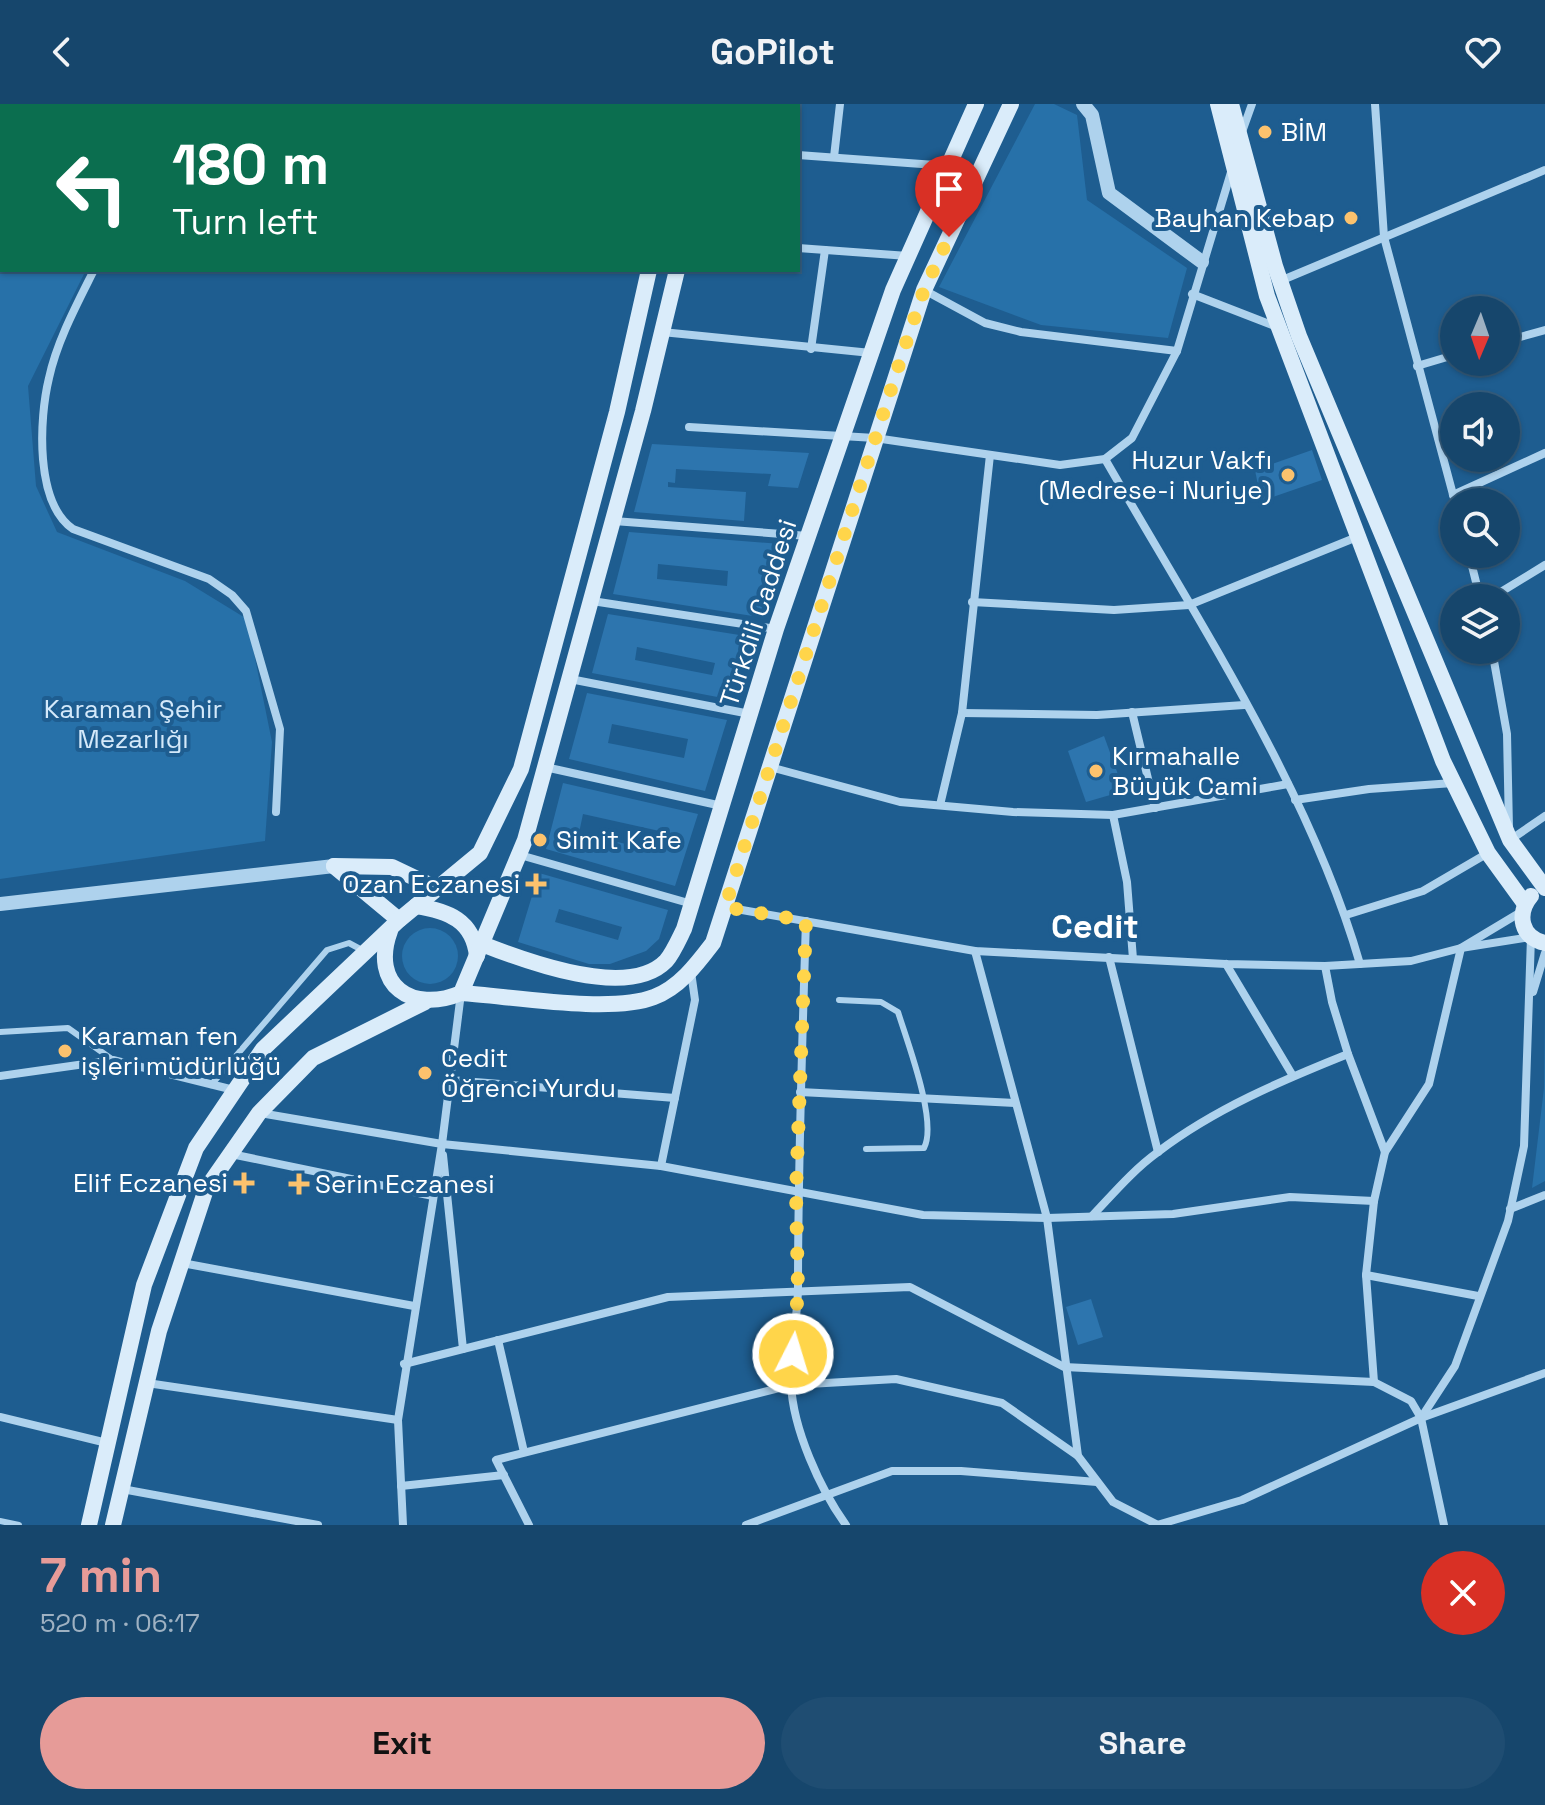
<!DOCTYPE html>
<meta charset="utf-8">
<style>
body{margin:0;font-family:"Space Grotesk",sans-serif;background:#1f4d72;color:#f1f3f6;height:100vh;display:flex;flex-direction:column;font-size:30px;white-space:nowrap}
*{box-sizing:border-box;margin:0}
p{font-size:26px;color:#9eb1c2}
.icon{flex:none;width:44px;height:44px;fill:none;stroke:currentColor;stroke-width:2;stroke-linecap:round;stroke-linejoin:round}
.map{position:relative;height:1421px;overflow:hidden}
.panel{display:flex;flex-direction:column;background:#16466c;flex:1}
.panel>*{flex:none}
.top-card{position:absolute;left:0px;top:0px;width:800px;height:168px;box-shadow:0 2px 6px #0004,0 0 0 2px #355e7f;background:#0b6e4f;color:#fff;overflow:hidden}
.needle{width:52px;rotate:182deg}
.buttons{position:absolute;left:1440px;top:192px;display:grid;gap:16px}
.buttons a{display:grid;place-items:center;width:80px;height:80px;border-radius:50%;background:#16466c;box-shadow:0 2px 6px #0004,0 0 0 2px #355e7f;font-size:40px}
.pin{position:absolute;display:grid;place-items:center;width:68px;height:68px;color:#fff;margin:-82px -34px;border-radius:50% 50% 50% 0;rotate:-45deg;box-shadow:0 0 8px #0007}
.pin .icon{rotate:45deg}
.me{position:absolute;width:88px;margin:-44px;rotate:5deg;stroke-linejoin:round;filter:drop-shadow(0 0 6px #0008)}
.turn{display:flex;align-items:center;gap:28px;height:168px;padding:0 40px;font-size:36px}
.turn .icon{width:104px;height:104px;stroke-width:2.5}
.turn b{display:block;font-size:56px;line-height:68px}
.round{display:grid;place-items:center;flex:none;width:84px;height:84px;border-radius:42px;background:#1f4d72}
.head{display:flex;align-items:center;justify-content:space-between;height:136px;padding:0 40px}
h1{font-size:48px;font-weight:700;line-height:60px;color:#e69b98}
.cta{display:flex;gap:16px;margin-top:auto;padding:16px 40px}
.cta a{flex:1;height:92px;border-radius:48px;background:#e69b98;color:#111;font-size:32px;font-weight:700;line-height:92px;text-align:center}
.cta a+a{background:#1f4d72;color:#f1f3f6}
header{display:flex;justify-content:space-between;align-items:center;height:104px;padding:0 40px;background:#16466c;font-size:36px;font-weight:700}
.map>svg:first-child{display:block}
.green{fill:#2771a9}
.building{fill:#2d75ae;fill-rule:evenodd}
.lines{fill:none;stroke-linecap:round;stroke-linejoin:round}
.service{stroke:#aed2ed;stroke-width:6}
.minor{stroke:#aed2ed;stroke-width:8}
.tertiary{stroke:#aed2ed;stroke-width:14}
.secondary{stroke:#daecfa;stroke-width:16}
.route{stroke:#ffd54a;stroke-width:14;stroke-dasharray:0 25.2}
.poi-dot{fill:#fcc26d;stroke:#1e5d90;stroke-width:3}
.labels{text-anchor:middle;stroke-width:8;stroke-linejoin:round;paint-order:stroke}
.poi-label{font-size:26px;fill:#fff;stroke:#1e5d90;text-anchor:start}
.street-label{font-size:26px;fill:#fff;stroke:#1e5d90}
.park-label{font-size:26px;fill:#d4e9fa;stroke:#1e5d90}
.district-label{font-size:34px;font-weight:bold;fill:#fff;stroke:#1e5d90}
</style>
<header><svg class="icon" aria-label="back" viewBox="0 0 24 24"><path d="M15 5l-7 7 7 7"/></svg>GoPilot<svg class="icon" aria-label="heart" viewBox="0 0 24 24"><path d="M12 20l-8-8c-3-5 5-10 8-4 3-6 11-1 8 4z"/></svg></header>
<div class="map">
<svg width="1545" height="1421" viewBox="0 0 1545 1421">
<rect width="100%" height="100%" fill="#1e5d90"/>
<g class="green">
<polygon points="0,0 136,0 2,2 2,166 86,166 28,282 36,382 57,428 185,477 247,515 272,638 265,737 0,775"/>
<polygon points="1035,0 1054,0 1077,11 1087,96 1187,164 1168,234 1041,221 939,183"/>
<circle cx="430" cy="852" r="28"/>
<polygon points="1545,908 1545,1077 1532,1084 1544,984"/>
</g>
<g class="building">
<polygon points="652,340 809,349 798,384 768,382 771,370 676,365 675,379 668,378 668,383 746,388 744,417 634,408"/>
<polygon points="1312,346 1322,376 1261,397 1255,366"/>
<path d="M 629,428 L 781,440 L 759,513 L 613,490 ZM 658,460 L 728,467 L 727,482 L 657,475 Z"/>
<path d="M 608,510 L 752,533 L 733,596 L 592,569 ZM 637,543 L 715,559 L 712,571 L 635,556 Z"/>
<path d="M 587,589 L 727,616 L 705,687 L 569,655 ZM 612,620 L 688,635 L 684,654 L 608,639 Z"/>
<polygon points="1104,632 1124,687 1086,698 1068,647"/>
<path d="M 563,679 L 698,710 L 675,782 L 546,745 ZM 583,710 L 664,728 L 660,748 L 579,729 Z"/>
<path d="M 539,769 L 668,806 L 659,835 L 646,847 L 610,860 L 589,860 L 518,838 ZM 559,805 L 622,823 L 618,836 L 555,818 Z"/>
<polygon points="1091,1195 1103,1233 1078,1241 1066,1203"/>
</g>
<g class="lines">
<g class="service">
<path d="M 839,896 L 881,898 L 898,908 C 907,937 938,1018 924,1044 L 866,1045"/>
<polyline points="0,928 68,924 113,956"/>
<polyline points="211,981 327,846 349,839 362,846"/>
<polyline points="0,1417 19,1421"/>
</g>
<g class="minor">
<polyline points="1375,0 1384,133 1455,398"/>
<polyline points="139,2 139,0"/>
<polyline points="1242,28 1252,0"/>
<polyline points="798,51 949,62"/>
<polyline points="834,53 840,0"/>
<polyline points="798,144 908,152"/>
<path d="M 94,166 C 77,200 57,237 49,274 C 39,315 35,399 73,425 L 209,475 L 232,491 L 246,507 L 280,625 L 276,708"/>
<polyline points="1280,177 1545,66"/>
<polyline points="924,186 985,219 1021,228 1177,247"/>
<polyline points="1192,190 1277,223"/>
<polyline points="662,228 871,249"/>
<polyline points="1506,237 1545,226"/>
<polyline points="811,245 825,146"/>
<polyline points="1417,262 1454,251"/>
<polyline points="689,323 875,334 1060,361 1105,355 1132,334 1177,247 1232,65"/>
<path d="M 1105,355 C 1195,512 1310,686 1360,860"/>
<polyline points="1453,391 1545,349"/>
<polyline points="614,417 808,432"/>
<polyline points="1469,450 1480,494"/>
<polyline points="1491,494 1545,461"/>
<polyline points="592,497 776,525"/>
<polyline points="972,498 1114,506 1189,501 1357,433"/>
<polyline points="1492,546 1507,630 1509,724"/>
<polyline points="570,575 750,610"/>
<polyline points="1132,608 1155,704"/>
<polyline points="962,609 1097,611 1244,601"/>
<polyline points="545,663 722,702"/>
<polyline points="770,663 900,698 1013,708 1113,711 1288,680"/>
<polyline points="1295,696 1369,685 1453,679"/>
<polyline points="940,701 962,609 990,351"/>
<polyline points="1113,711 1127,778 1133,855"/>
<polyline points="1510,736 1545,712"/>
<polyline points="520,751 692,800"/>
<polyline points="725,803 975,847 1226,860 1325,862 1411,857 1461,844 1531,833 1524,1042 1508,1117 1455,1262 1421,1314"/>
<polyline points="1346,811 1423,787 1488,749"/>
<path d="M 806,817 C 802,939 798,1061 798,1183 C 798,1215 789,1248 791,1280 C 793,1325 820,1385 846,1421"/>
<polyline points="975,847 1047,1114 1078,1352 1113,1398 1158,1421"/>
<polyline points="1109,853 1158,1048"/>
<polyline points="1226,860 1293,972"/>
<polyline points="1325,862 1332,898 1348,950 1385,1048 1374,1097 1366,1171 1374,1278"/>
<polyline points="1533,888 1545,849"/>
<polyline points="0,972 113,956 234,986"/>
<polyline points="450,976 675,994"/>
<polyline points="800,988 1015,999"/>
<polyline points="260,1009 442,1040 661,1062 923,1111 1047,1114 1173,1110 1290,1093 1374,1097"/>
<polyline points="1385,1048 1429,980 1461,844 1521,808"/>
<polyline points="231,1050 433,1092"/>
<polyline points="443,1051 463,1245"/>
<polyline points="661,1062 695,896 691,868"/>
<polyline points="1510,1105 1545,1091"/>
<path d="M 1092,1112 C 1113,1090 1133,1066 1158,1048 C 1214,1005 1283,976 1348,950"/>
<polyline points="182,1159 414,1202"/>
<polyline points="1366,1171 1478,1192"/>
<polyline points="498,1236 524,1348"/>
<polyline points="404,1260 668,1193 910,1183 1064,1263 1374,1278 1411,1297 1421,1314 1444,1421"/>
<polyline points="147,1279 398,1316"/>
<polyline points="0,1313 107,1339"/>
<polyline points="401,1382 504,1371"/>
<polyline points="122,1385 318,1421"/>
<polyline points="403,1421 398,1316 442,1040 461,889"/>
<polyline points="529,1421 496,1356 791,1281 896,1275 1002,1299 1078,1352"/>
<polyline points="746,1421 892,1367 961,1367 1097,1378"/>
<polyline points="1157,1421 1242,1396 1421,1314 1545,1269"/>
</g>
<g class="tertiary">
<polyline points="1083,0 1092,11 1109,89 1202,158"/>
<polyline points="0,800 334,762"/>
</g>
<g class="secondary">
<polyline points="1218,0 1267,192 1443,657 1488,749 1525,800"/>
<polyline points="1231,0 1275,162 1299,232 1510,736 1545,784"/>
<polyline points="687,2 687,0"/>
<polyline points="716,2 716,0"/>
<polyline points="334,762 392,763 436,784"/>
<polyline points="334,762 399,816"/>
<path d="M 1531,792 C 1516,810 1521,834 1545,839"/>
<path d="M 416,802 C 448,807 473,816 477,852"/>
<path d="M 390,827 C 370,881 412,910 461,889 L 525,736 L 643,307 L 677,166"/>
<path d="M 482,840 C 525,857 628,896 666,857 C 673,849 679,835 684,825 L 776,525 L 893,186 L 976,0"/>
<path d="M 461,889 C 510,892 610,910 654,893 C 679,884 697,860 713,839 L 924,186 L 1011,0"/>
<polyline points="89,1421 144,1181 196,1044 263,945 399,816 480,749 521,665 617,308 649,166"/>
<polyline points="113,1421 159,1227 206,1085 259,1009 313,954 425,898"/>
</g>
</g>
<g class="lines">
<polyline class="route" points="793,1250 798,1186 796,1088 806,817 725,803 904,245 924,186 949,133"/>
</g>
<g class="poi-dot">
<circle cx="1265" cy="28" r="8"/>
<circle cx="1351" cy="114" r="8"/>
<circle cx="1288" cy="371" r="8"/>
<circle cx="1096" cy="667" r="8"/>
<circle cx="540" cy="736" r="8"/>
<path d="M532 768h8v8h8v8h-8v8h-8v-8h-8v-8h8z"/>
<circle cx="65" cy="947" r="8"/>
<circle cx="425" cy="969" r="8"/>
<path d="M240 1067h8v8h8v8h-8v8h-8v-8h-8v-8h8z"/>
<path d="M295 1068h8v8h8v8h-8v8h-8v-8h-8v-8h8z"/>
</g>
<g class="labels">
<g class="poi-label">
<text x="1281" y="37">BİM</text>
<text x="1335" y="123" text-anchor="end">Bayhan Kebap</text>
<text x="1272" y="365" text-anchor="end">Huzur Vakfı<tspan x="1272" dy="30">(Medrese-i Nuriye)</tspan></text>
<text x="1112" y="661">Kırmahalle<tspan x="1112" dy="30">Büyük Cami</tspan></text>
<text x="556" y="745">Simit Kafe</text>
<text x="520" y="789" text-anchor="end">Ozan Eczanesi</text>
<text x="81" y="941">Karaman fen<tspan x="81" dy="30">işleri müdürlüğü</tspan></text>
<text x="441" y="963">Cedit<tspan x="441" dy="30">Öğrenci Yurdu</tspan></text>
<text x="228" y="1088" text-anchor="end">Elif Eczanesi</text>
<text x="315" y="1089">Serin Eczanesi</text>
</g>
<g class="street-label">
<text transform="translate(758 509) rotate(-72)" y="9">Türkdili Caddesi</text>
</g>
<g class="park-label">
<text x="133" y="614">Karaman Şehir<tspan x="133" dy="30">Mezarlığı</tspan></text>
</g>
<g class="district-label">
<text x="1095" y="834">Cedit</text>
</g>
</g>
</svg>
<div class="buttons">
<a><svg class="needle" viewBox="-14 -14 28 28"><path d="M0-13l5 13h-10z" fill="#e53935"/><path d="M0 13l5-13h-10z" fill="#9eb1c2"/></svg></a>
<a><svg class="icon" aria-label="sound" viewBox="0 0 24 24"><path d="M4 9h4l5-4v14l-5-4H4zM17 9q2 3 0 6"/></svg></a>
<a><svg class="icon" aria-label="search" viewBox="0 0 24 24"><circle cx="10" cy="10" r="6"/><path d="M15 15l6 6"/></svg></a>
<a><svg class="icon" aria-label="layers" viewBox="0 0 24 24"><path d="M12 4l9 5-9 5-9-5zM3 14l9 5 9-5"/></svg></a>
</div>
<div class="pin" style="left:949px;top:133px;background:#d93025"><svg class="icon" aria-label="arrive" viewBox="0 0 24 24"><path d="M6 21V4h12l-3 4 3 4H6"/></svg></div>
<svg class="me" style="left:793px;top:1250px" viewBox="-20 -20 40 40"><circle r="17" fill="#ffd54a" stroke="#fff" stroke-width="3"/><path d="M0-11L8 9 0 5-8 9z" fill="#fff"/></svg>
<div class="top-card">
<div class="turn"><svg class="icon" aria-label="left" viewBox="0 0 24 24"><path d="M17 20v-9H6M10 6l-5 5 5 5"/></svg><div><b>180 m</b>Turn left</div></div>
</div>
</div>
<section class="panel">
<div class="head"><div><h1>7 min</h1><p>520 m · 06:17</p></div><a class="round" style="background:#d93025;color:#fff"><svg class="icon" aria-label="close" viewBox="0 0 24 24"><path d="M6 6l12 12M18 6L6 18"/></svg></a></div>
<div class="cta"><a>Exit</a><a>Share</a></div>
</section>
